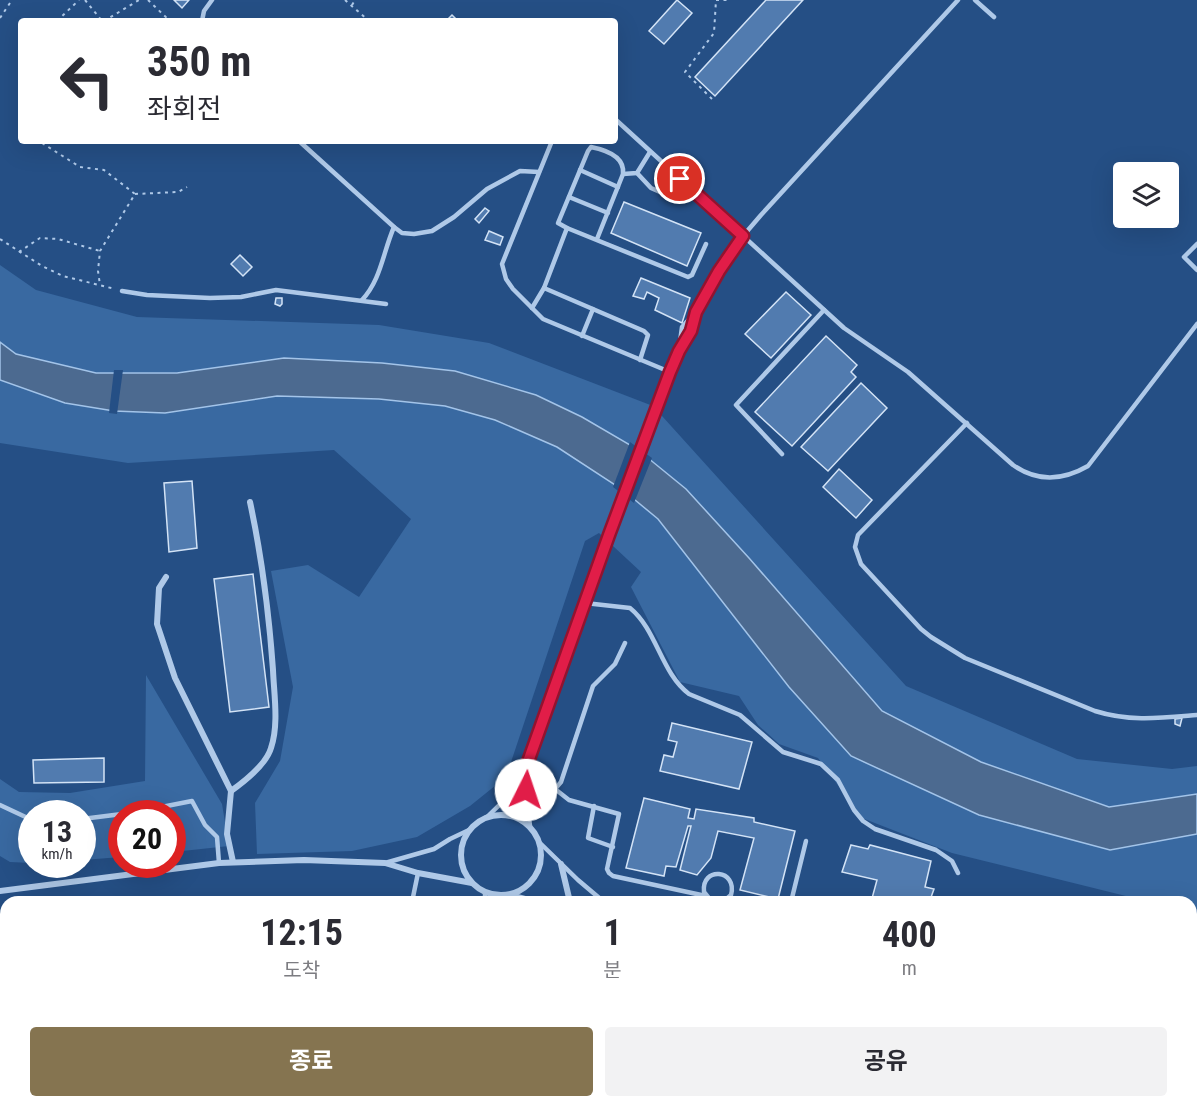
<!DOCTYPE html>
<html lang="ko">
<meta charset="utf-8">
<style>
body{margin:0;font-family:"Roboto Condensed","Noto Sans KR",sans-serif;background:#f2f2f3;color:#2b2b33;height:100vh;display:flex;flex-direction:column;font-size:22px;white-space:nowrap}
*{box-sizing:border-box;margin:0}
p{font-size:20px;color:#7c7c81}
.icon{flex:none;width:33px;height:33px;fill:none;stroke:currentColor;stroke-width:2;stroke-linecap:round;stroke-linejoin:round}
.map{position:relative;flex:1;overflow:hidden}
.sheet{position:absolute;left:0px;top:896px;width:1197px;height:212px;display:flex;flex-direction:column;background:#fff;border-radius:18px 18px 0 0;box-shadow:0 6px 24px #0002}
.sheet>*{flex:none}
.banner{position:absolute;left:18px;top:18px;width:600px;height:126px;border-radius:6px;box-shadow:0 6px 24px #0002;background:#fff;color:#2b2b33;overflow:hidden}
.controls{position:absolute;left:1113px;top:162px;display:grid;gap:12px}
.controls a{display:grid;place-items:center;width:66px;height:66px;border-radius:6px;background:#fff;box-shadow:0 6px 24px #0002;font-size:30px}
.speed{position:absolute;left:18px;top:800px;display:flex;gap:12px;font-size:30px;font-weight:700;text-align:center}
.speed>*{display:grid;place-content:center;width:78px;height:78px;border-radius:50%;background:#fff;box-shadow:0 6px 24px #0002;line-height:1}
.speed small{font-size:15px;font-weight:400}
.speed .limit{border:9px solid #d22;background:#fff;color:#111}
.pin{position:absolute;display:grid;place-items:center;width:51px;height:51px;color:#fff;margin:-26px;border:3px solid #fff;border-radius:50%;box-shadow:0 2px 6px #0007}
.me{position:absolute;width:66px;margin:-33px;rotate:4deg;stroke-linejoin:round;filter:drop-shadow(0 0 4px #0008)}
.turn{display:flex;align-items:center;gap:21px;height:126px;padding:0 30px;font-size:27px}
.turn .icon{width:78px;height:78px;stroke-width:2.5}
.turn b{display:block;font-size:42px;line-height:51px}
.eta{display:flex;justify-content:space-evenly;align-items:center;height:102px;text-align:center}
.eta b{font-size:36px;font-weight:700;line-height:42px}
.primary-button{display:flex;gap:12px;margin-top:auto;padding:12px 30px}
.primary-button a{flex:1;height:69px;border-radius:6px;background:#857450;color:#fff;font-size:24px;font-weight:700;line-height:69px;text-align:center}
.primary-button a+a{background:#f2f2f3;color:#2b2b33}
.map>svg:first-child{display:block}
.green{fill:#3969a1}
.water{fill:#4c6a90;stroke:#a3c4e9;stroke-width:1.5}
.pier{fill:#254f85}
.building{fill:#517baf;stroke:#d3e3f6;stroke-width:1.5}
.lines{fill:none;stroke-linecap:round;stroke-linejoin:round}
.path{stroke:#afc9e8;stroke-width:2;stroke-dasharray:3 4.5;stroke-linecap:butt}
.lane{stroke:#afc9e8;stroke-width:4.5}
.street{stroke:#afc9e8;stroke-width:6}
.route-casing{stroke:#92132f;stroke-width:15}
.route{stroke:#e11d48;stroke-width:10}
</style>
<div class="map">
<svg width="1197" height="1106" viewBox="0 0 1197 1106">
<rect width="100%" height="100%" fill="#254f85"/>
<g class="green">
<polygon points="0,265 36,290 137,317 379,325 489,343 653,406 906,686 1077,759 1172,769 1197,766 1197,794 1109,807 981,762 882,711 749,558 686,489 637,449 582,417 536,395 455,371 96,373 16,354 0,342"/>
<polygon points="0,380 65,403 114,411 165,413 277,396 379,399 445,406 495,420 557,447 623,490 658,519 789,687 1110,850 1197,834 1197,914 1191,913 1191,902 1146,901 952,853 862,818 818,758 779,744 758,725 739,696 680,682 631,587 641,572 599,533 585,541 506,777 470,806 417,837 352,851 257,854 255,803 280,761 293,687 271,571 308,565 359,597 411,519 334,450 128,463 0,443"/>
<polygon points="146,675 222,804 229,846 173,852 172,813 122,813 121,857 83,860 82,813 32,813 31,863 10,862 0,856 0,779 19,792 70,793 145,781"/>
<polygon points="6,914 6,1027 0,1030 0,917"/>
</g>
<polygon class="water" points="0,342 16,354 96,373 177,373 284,358 382,363 455,371 536,395 582,417 637,449 686,489 749,558 882,711 981,762 1109,807 1197,794 1197,834 1110,850 979,815 851,756 789,687 658,519 623,490 557,447 495,420 445,406 379,399 277,396 165,413 114,411 65,403 0,380"/>
<g class="pier">
<polygon points="114,370 123,370 117,414 109,413"/>
<polygon points="630,442 652,458 634,503 613,487"/>
</g>
<g class="building">
<polygon points="174,0 189,0 182,8"/>
<polygon points="677,0 692,13 664,44 649,31"/>
<polygon points="766,0 803,0 715,96 695,77"/>
<polygon points="452,15 458,21 446,21"/>
<polygon points="624,202 701,233 687,266 611,233"/>
<polygon points="485,208 489,211 479,223 475,219"/>
<polygon points="489,231 503,237 500,245 485,240"/>
<polygon points="240,255 252,267 243,276 231,264"/>
<polygon points="641,278 690,298 682,323 655,310 659,298 647,292 644,299 633,296"/>
<polygon points="786,292 811,315 771,358 745,334"/>
<polygon points="276,298 282,298 282,304 280,306 275,304"/>
<polygon points="826,336 857,365 851,372 856,377 792,446 755,412"/>
<polygon points="861,383 887,408 828,471 801,447"/>
<polygon points="839,469 872,500 856,518 823,487"/>
<polygon points="192,481 197,548 169,552 164,483"/>
<polygon points="253,574 269,707 230,712 214,579"/>
<polygon points="1182,718 1180,726 1175,724 1175,719"/>
<polygon points="672,723 752,742 739,789 660,771 664,755 673,757 677,742 668,740"/>
<polygon points="104,758 104,782 34,783 33,760"/>
<polygon points="644,798 690,809 688,818 694,819 696,809 754,818 754,822 795,831 778,899 740,890 754,838 718,831 711,858 697,875 680,870 691,826 688,826 676,867 666,866 664,876 626,868"/>
<polygon points="851,845 868,849 870,845 931,861 925,887 934,889 930,900 922,897 921,902 871,902 877,880 842,872"/>
<polygon points="401,1101 427,1101 429,1106 392,1106 391,1103"/>
<polygon points="619,1101 689,1101 691,1106 621,1106"/>
<polygon points="824,1101 857,1101 860,1106 812,1106"/>
<polygon points="871,1101 894,1101 896,1106 873,1106"/>
</g>
<g class="lines">
<g class="path">
<polyline points="85,0 102,21"/>
<polyline points="148,0 170,21"/>
<polyline points="345,0 369,21"/>
<polyline points="716,0 727,0"/>
<polyline points="352,5 355,0"/>
<polyline points="0,18 12,0"/>
<polyline points="57,21 79,0"/>
<polyline points="104,21 139,0"/>
<polyline points="412,21 414,19"/>
<polyline points="712,99 685,72 714,33 716,0"/>
<polyline points="42,143 80,167 104,170 135,194 100,251 98,271 100,285"/>
<polyline points="135,194 178,192 187,187"/>
<polyline points="0,239 42,266 63,276 115,289"/>
<polyline points="19,252 40,238 58,239 100,251"/>
</g>
<g class="lane">
<polyline points="975,0 994,17"/>
<polyline points="202,21 204,11 212,0"/>
<path d="M 615,119 L 844,328 L 908,372 L 1013,465 C 1037,482 1062,481 1088,466 L 1197,324"/>
<polyline points="299,141 394,227 402,233 414,234 432,231 454,217 487,189 520,171 539,172"/>
<polyline points="552,141 502,264 506,279 513,289 543,319 670,372"/>
<polyline points="580,170 618,187"/>
<polyline points="637,173 651,188 660,192"/>
<polyline points="623,174 637,173 650,152"/>
<polyline points="569,197 608,213"/>
<path d="M 567,228 L 558,223 L 588,151 L 591,147 C 606,150 625,157 623,174 L 597,239"/>
<polyline points="1197,244 1184,257 1197,270"/>
<polyline points="544,288 644,331 648,335 640,360"/>
<polyline points="122,291 147,295 210,298 241,297 276,290 386,304"/>
<path d="M 362,300 C 381,280 383,252 394,227"/>
<polyline points="532,308 544,288 567,228 688,277 692,275 706,244"/>
<polyline points="582,336 593,309"/>
<polyline points="679,349 682,327 694,314"/>
<path d="M 967,423 L 858,535 L 855,547 L 861,564 L 921,629 L 931,637 L 965,658 L 1095,711 C 1130,722 1161,718 1197,715"/>
<polyline points="782,454 736,405 824,310"/>
<polyline points="609,535 679,351 691,331 696,312 719,271 743,236 761,215 958,0"/>
<path d="M 585,603 L 630,608 C 657,630 661,673 689,694 L 740,715 L 783,752 L 821,764 L 838,780 L 854,810 L 863,821 L 875,829 L 936,850 L 952,861 L 958,873"/>
<polyline points="625,643 615,664 593,686 561,782 555,789 569,800 619,814 607,869 609,873 613,876 706,896"/>
<polyline points="524,775 530,826"/>
<polyline points="0,805 32,820"/>
<polyline points="594,806 588,838 613,847"/>
<polyline points="131,813 192,801 205,825 217,837 219,863"/>
<polyline points="487,817 520,785 524,773"/>
<polyline points="82,819 122,814"/>
<polyline points="540,843 578,880 604,902"/>
<polyline points="385,863 434,849 450,839 469,830"/>
<polyline points="412,902 418,873"/>
<polyline points="485,902 485,892"/>
<polyline points="500,902 501,896"/>
<path d="M 712,902 L 704,892 C 701,866 738,869 731,895 L 723,902"/>
<polyline points="791,902 806,841"/>
<polyline points="0,1100 6,1097"/>
<polyline points="249,1101 256,1106"/>
<polyline points="304,1101 306,1106"/>
<polyline points="226,1106 238,1101"/>
</g>
<g class="street">
<polyline points="166,577 159,588 157,624 175,678 231,791 227,834 233,862"/>
<polyline points="524,773 609,535"/>
<path d="M 231,791 C 245,781 266,765 271,748 C 279,724 274,695 273,670 C 269,614 262,558 250,502"/>
<circle cx="501" cy="855" r="40"/>
<polyline points="561,864 570,902"/>
<polyline points="0,891 219,863 304,860 385,863 418,873 472,883"/>
<polyline points="510,895 536,902"/>
<polyline points="1191,1054 1197,1055"/>
<polyline points="572,1101 574,1106"/>
<polyline points="613,1101 615,1106"/>
<polyline points="700,1101 701,1106"/>
<polyline points="1056,1101 1059,1106"/>
<polyline points="1102,1101 1121,1106"/>
<polyline points="938,1106 949,1101"/>
</g>
</g>
<g class="lines">
<g class="route-casing">
<polyline id="route" points="526,790 524,773 609,535 670,372 679,351 691,331 696,312 719,271 743,236 680,179"/>
</g>
<use href="#route" class="route"/>
</g>
</svg>
<div class="controls">
<a><svg class="icon" aria-label="layers" viewBox="0 0 24 24"><path d="M12 4l9 5-9 5-9-5zM3 14l9 5 9-5"/></svg></a>
</div>
<div class="speed"><div>13<small>km/h</small></div><div class="limit">20</div></div>
<div class="pin" style="left:680px;top:179px;background:#d93025"><svg class="icon" aria-label="arrive" viewBox="0 0 24 24"><path d="M6 21V4h12l-3 4 3 4H6"/></svg></div>
<svg class="me" style="left:526px;top:790px" viewBox="-20 -20 40 40"><circle r="19" fill="#fff"/><path d="M0-13L10 11 0 6-10 11z" fill="#e11d48"/></svg>
<div class="banner">
<div class="turn"><svg class="icon" aria-label="left" viewBox="0 0 24 24"><path d="M17 20v-9H6M10 6l-5 5 5 5"/></svg><div><b>350 m</b>좌회전</div></div>
</div>
<section class="sheet">
<div class="eta">
<div><b>12:15</b><p>도착</p></div>
<div><b>1</b><p>분</p></div>
<div><b>400</b><p>m</p></div>
</div>
<div class="primary-button"><a>종료</a><a>공유</a></div>
</section>
</div>
